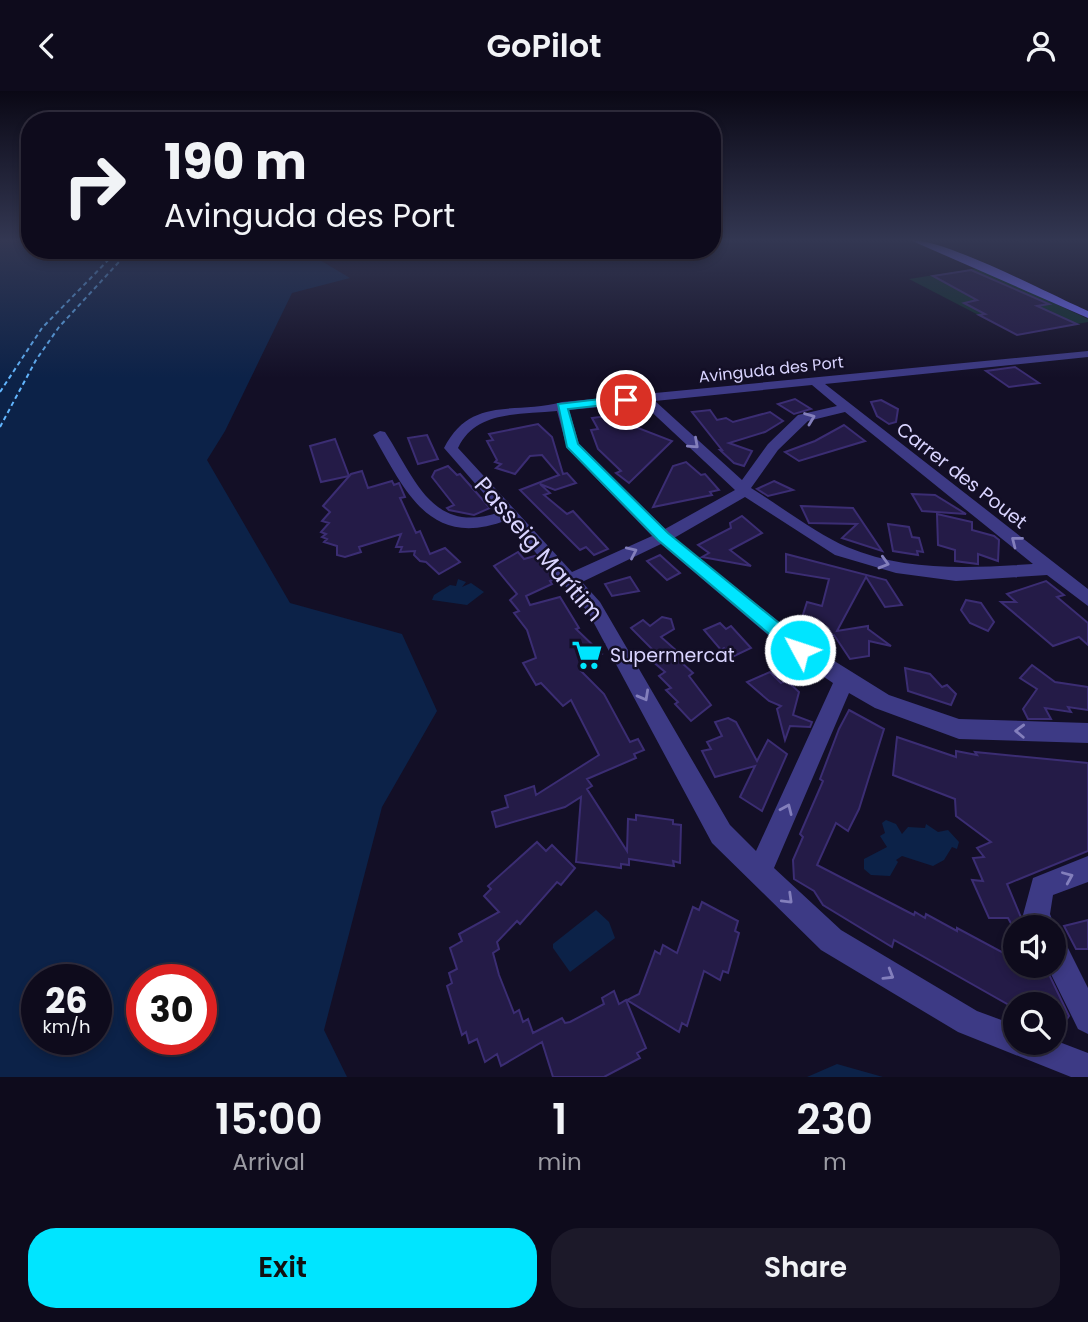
<!DOCTYPE html>
<meta charset="utf-8">
<style>
body{margin:0;font-family:Poppins,sans-serif;background:#1c1929;color:#f1f3f6;height:100vh;display:flex;flex-direction:column;font-size:26px;white-space:nowrap}
*{box-sizing:border-box;margin:0}
p{font-size:23px;color:#9b9ba3}
.icon{flex:none;width:38px;height:38px;fill:none;stroke:currentColor;stroke-width:2;stroke-linecap:round;stroke-linejoin:round}
.map{position:relative;height:986px;overflow:hidden}
.panel{display:flex;flex-direction:column;background:#0e0b1c;flex:1}
.panel>*{flex:none}
.top-card{position:absolute;left:21px;top:21px;width:700px;height:147px;border-radius:28px;box-shadow:0 4px 10px #0003,0 0 0 2px #2e2b3b;background:#0e0b1c;color:#f1f3f6;overflow:hidden}
.tools{position:absolute;left:1003px;top:824px;display:grid;gap:14px}
.tools a{display:grid;place-items:center;width:63px;height:63px;border-radius:50%;background:#0e0b1c;box-shadow:0 4px 10px #0003,0 0 0 2px #2e2b3b;font-size:35px}
.speed{position:absolute;left:21px;top:873px;display:flex;gap:14px;font-size:35px;font-weight:700;text-align:center}
.speed>*{display:grid;place-content:center;width:91px;height:91px;border-radius:50%;background:#0e0b1c;box-shadow:0 4px 10px #0003,0 0 0 2px #2e2b3b;line-height:1}
.speed small{font-size:18px;font-weight:400}
.speed .limit{border:10px solid #d22;background:#fff;color:#111}
.pin{position:absolute;display:grid;place-items:center;width:60px;height:60px;color:#fff;margin:-30px;border:4px solid #fff;border-radius:50%;box-shadow:0 2px 7px #0007}
.me{position:absolute;width:77px;margin:-38px;rotate:310deg;stroke-linejoin:round;filter:drop-shadow(0 0 5px #0008)}
.turn{display:flex;align-items:center;gap:24px;height:147px;padding:0 28px;font-size:32px}
.turn .icon{width:91px;height:91px;stroke-width:2.5}
.turn b{display:block;font-size:49px;line-height:60px}
.eta{display:flex;justify-content:space-evenly;align-items:center;height:119px;text-align:center}
.eta b{font-size:42px;font-weight:600;line-height:49px}
.cta{display:flex;gap:14px;margin-top:auto;padding:14px 28px}
.cta a{flex:1;height:80px;border-radius:28px;background:#00e5ff;color:#111;font-size:28px;font-weight:600;line-height:80px;text-align:center}
.cta a+a{background:#1c1929;color:#f1f3f6}
header{display:flex;justify-content:space-between;align-items:center;height:91px;padding:0 28px;background:#0e0b1c;font-size:32px;font-weight:600}
.map>svg:first-child{display:block}
.green{fill:#12302f}
.water{fill:#0c2248;fill-rule:evenodd}
.lines{fill:none;stroke-linecap:round;stroke-linejoin:round}
.ferry{stroke:#62b6ff;stroke-width:2;stroke-dasharray:4.5 3.5;stroke-linecap:butt}
.building{fill:#241b47;stroke:#3b2d73;stroke-width:2}
.street{fill:#3d3a85;fill-rule:evenodd}
.secondary{fill:#6f6bff;fill-rule:evenodd}
.oneway{stroke:#837fbc}
.route{fill:#00e5ff;stroke:#0095a6;stroke-width:2}
.labels{text-anchor:middle;stroke-width:5;stroke-linejoin:round;paint-order:stroke}
.far-street-label{font-size:16px;fill:#d9d4ff;stroke:#130f26}
.street-label{font-size:19px;fill:#d9d4ff;stroke:#130f26}
.poi-label{font-size:19px;fill:#d9d4ff;stroke:#130f26;text-anchor:start}
.near-street-label{font-size:23px;fill:#d9d4ff;stroke:#130f26}
</style>
<header><svg class="icon" aria-label="back" viewBox="0 0 24 24"><path d="M15 5l-7 7 7 7"/></svg>GoPilot<svg class="icon" aria-label="person" viewBox="0 0 24 24"><circle cx="12" cy="8" r="4"/><path d="M4 21q1-7 8-7t8 7"/></svg></header>
<div class="map">
<svg width="1088" height="986" viewBox="0 0 1088 986">
<rect width="100%" height="100%" fill="#130f26"/>
<polygon class="green" points="979,177 1088,228 1088,231 1017,244 909,188"/>
<g class="water">
<path d="M 0,149 L 30,149 L 30,159 L 303,159 L 350,187 L 292,202 L 225,340 L 207,369 L 290,512 L 402,543 L 437,620 L 382,716 L 324,939 L 347,986 L 0,986 ZM 37,889 L 96,889 L 96,948 L 37,948 ZM 142,889 L 201,889 L 201,948 L 142,948 Z"/>
<polygon points="458,488 466,491 462,496 471,492 484,501 467,514 432,509 434,504 450,494 456,495"/>
<polygon points="886,729 896,733 902,743 908,736 925,737 926,733 938,741 948,739 959,751 957,758 952,756 944,769 933,775 902,765 896,769 898,771 890,785 871,784 864,778 864,768 887,756 880,745 885,742 882,732"/>
<polygon points="596,819 609,831 615,847 570,881 553,857 553,853"/>
<polygon points="837,973 883,986 807,986"/>
</g>
<g class="lines">
<g class="ferry">
<polyline points="0,301 42,237 118,159"/>
<polyline points="0,336 36,269 59,236 130,159"/>
</g>
</g>
<g class="building">
<polygon points="971,179 1049,213 1037,215 1077,233 1017,244 979,224 985,223 964,212 977,209 933,185"/>
<polygon points="1015,276 1039,292 1009,296 986,280"/>
<polygon points="795,308 811,318 794,323 778,313"/>
<polygon points="881,309 898,318 896,331 889,333 877,325 871,311"/>
<polygon points="710,319 717,329 726,327 733,331 770,321 783,330 765,341 729,352 752,360 744,375 734,372 720,359 722,359 692,321"/>
<polygon points="607,325 672,350 629,392 616,382 621,380 598,358 591,339 598,338 592,327"/>
<polygon points="538,333 552,346 563,383 567,382 576,392 555,399 540,393 550,402 544,404 567,423 573,420 608,458 594,464 586,456 580,459 520,399 559,384 542,364 530,365 515,383 496,377 501,373 495,371 497,369 487,350 493,349 489,343"/>
<polygon points="844,334 865,350 799,370 785,361 815,350"/>
<polygon points="427,344 438,368 418,373 408,347"/>
<polygon points="335,348 349,385 321,391 310,355"/>
<polygon points="686,371 701,384 705,383 719,399 710,401 712,404 653,416 673,375"/>
<polygon points="448,375 457,384 460,383 490,417 474,424 449,419 447,417 454,414 432,386 435,380"/>
<polygon points="362,380 368,397 392,390 394,394 399,392 405,406 400,407 416,442 420,440 430,463 445,457 460,471 439,483 426,471 420,470 414,464 415,460 400,461 402,456 396,456 401,443 359,456 361,461 345,466 337,464 337,455 324,451 327,448 322,446 326,443 321,441 329,432 322,430 330,421 323,415 351,383"/>
<polygon points="774,390 793,399 768,405 757,398"/>
<polygon points="912,403 935,404 966,423 922,420"/>
<polygon points="801,415 853,417 882,460 842,447 857,433 809,432"/>
<polygon points="937,423 972,431 972,439 994,445 999,449 998,470 978,463 978,473 955,470 955,459 938,454"/>
<polygon points="742,425 762,442 730,459 751,475 702,466 709,462 698,454 731,437 730,432"/>
<polygon points="888,433 909,436 912,446 919,447 923,461 917,460 918,464 893,460"/>
<polygon points="518,461 524,468 535,465 555,488 550,490 552,493 526,505 530,514 560,506 579,537 576,538 602,563 581,580 604,603 630,651 638,648 644,659 634,663 636,667 587,688 592,695 587,698 627,760 628,728 636,729 636,724 673,729 673,733 681,734 680,772 673,770 674,775 629,768 629,774 621,773 621,777 576,771 581,706 565,716 496,736 492,721 508,716 505,705 534,695 536,704 599,664 571,609 563,615 541,592 536,594 523,572 536,567 527,539 514,522 519,520 510,509 517,503 494,475"/>
<polygon points="786,463 886,489 902,514 885,516 866,486 837,540 868,535 868,538 891,555 869,550 869,565 850,568 834,544 812,547 806,538 799,536 807,511 822,515 829,488 786,481"/>
<polygon points="660,464 671,474 680,482 667,489 647,470"/>
<polygon points="630,486 639,500 612,505 605,493"/>
<polygon points="1046,490 1064,504 1057,506 1088,532 1088,554 1079,546 1053,555 1001,511 1016,511 1007,503"/>
<polygon points="966,509 981,512 994,531 988,540 970,532 961,519"/>
<polygon points="662,526 671,528 674,538 661,546 687,569 682,572 693,582 689,585 711,614 691,630 675,613 678,611 666,599 671,597 659,585 665,581 651,569 658,564 631,537 643,529 650,535"/>
<polygon points="720,532 726,538 731,535 751,557 732,566 724,557 721,559 704,539"/>
<polygon points="1032,574 1055,591 1088,596 1088,619 1068,616 1071,621 1045,617 1051,628 1028,628 1023,618 1037,598 1020,587"/>
<polygon points="905,577 930,583 942,596 947,594 956,603 951,614 908,600"/>
<polygon points="770,581 781,592 786,589 799,601 793,624 812,631 810,636 790,635 785,649 777,618 781,615 769,610 747,591"/>
<polygon points="849,619 884,638 859,718 848,740 836,732 817,774 914,824 915,821 925,827 926,823 957,840 957,837 1015,868 1015,875 1045,875 1069,925 1063,934 1054,930 1054,914 1009,914 894,849 892,856 823,814 814,800 794,788 793,769 803,746 800,743 823,690 820,688 839,638"/>
<polygon points="728,627 736,631 757,670 768,649 787,663 762,720 740,706 755,675 715,686 702,660 711,658 707,651 722,645 715,631"/>
<polygon points="897,646 956,666 956,660 977,664 975,661 1088,672 1088,760 1007,793 1025,836 1013,836 1008,827 989,827 972,789 983,790 973,767 984,766 977,757 991,751 956,725 955,708 893,684"/>
<polygon points="537,751 546,760 552,754 575,777 561,794 557,791 520,833 517,830 497,851 499,858 493,862 499,884 514,922 519,919 523,931 528,928 533,942 562,927 565,932 570,931 604,913 602,907 614,900 619,913 626,909 646,957 637,962 640,967 604,986 553,986 542,951 501,975 497,963 485,971 477,948 469,952 466,941 462,944 447,895 452,892 449,882 457,878 450,857 462,850 459,843 499,821 484,805 491,798 488,795"/>
<polygon points="702,811 738,830 735,840 739,842 728,882 723,880 720,889 704,880 687,935 682,932 679,941 627,909 639,903 655,860 660,863 663,854 677,862 693,816 699,819"/>
<polygon points="1088,829 1088,858 1076,858 1064,835"/>
</g>
<g class="lines">
<g class="street">
<path d="M 1088,260 L 1088,266 L 825,293 L 1088,498 L 1088,515 L 1047,484 L 956,490 L 896,482 L 835,464 L 745,406 L 674,447 L 807,553 L 889,604 L 959,628 L 1088,632 L 1088,652 L 959,648 L 875,617 L 849,602 L 774,777 L 841,839 L 977,920 L 1015,934 L 1015,952 L 1054,952 L 1054,949 L 1088,962 L 1088,986 L 1071,986 L 958,941 L 821,859 L 712,752 L 588,521 L 507,429 C 430,459 406,401 373,344 L 380,340 L 385,341 C 415,387 432,445 500,421 L 444,357 C 471,304 515,324 562,311 ZM 812,294 L 837,315 L 798,324 L 768,353 L 742,389 L 655,310 ZM 642,312 L 735,399 L 665,438 L 579,353 L 569,319 ZM 557,320 L 567,357 L 652,445 L 572,481 L 458,357 C 476,319 520,324 557,320 ZM 845,321 L 1033,473 C 971,477 906,481 847,456 C 817,443 780,415 751,397 L 778,359 L 808,330 ZM 661,453 L 793,565 L 833,592 L 756,760 L 730,734 L 600,511 L 582,491 Z"/>
<polygon points="1088,765 1088,791 1053,804 1050,823 1055,836 1054,841 1054,836 1028,836 1023,824 1033,787"/>
<polygon points="1054,845 1064,849 1088,897 1088,943 1078,938 1047,875 1054,875"/>
</g>
<path class="secondary" d="M 910,149 C 946,148 1049,203 1088,220 L 1088,227 Z"/>
</g>
<defs><path id="oneway-chevron" d="M-2-3.5L2.5 0L-2 3.5" fill="none" stroke-width="1.6" stroke-linecap="round" stroke-linejoin="round" transform="scale(1.75)"/></defs>
<g class="oneway">
<use href="#oneway-chevron" transform="translate(810 327) rotate(-21)"/>
<use href="#oneway-chevron" transform="translate(694 353) rotate(42)"/>
<use href="#oneway-chevron" transform="translate(1016 450) rotate(-142)"/>
<use href="#oneway-chevron" transform="translate(632 461) rotate(-25)"/>
<use href="#oneway-chevron" transform="translate(884 472) rotate(16)"/>
<use href="#oneway-chevron" transform="translate(644 605) rotate(61)"/>
<use href="#oneway-chevron" transform="translate(1020 640) rotate(-178)"/>
<use href="#oneway-chevron" transform="translate(787 718) rotate(-66)"/>
<use href="#oneway-chevron" transform="translate(1068 786) rotate(-23)"/>
<use href="#oneway-chevron" transform="translate(788 808) rotate(44)"/>
<use href="#oneway-chevron" transform="translate(889 884) rotate(31)"/>
</g>
<linearGradient id="sky" x2="0" y2="1"><stop stop-color="#0a0815"/><stop offset="0.52" stop-color="#333752"/><stop offset="1" stop-color="#333752" stop-opacity="0"/></linearGradient>
<rect width="1088" height="287" fill="url(#sky)"/>
<polygon class="route" points="626,305 631,306 631,311 568,318 578,353 668,442 806,554 809,559 806,564 794,564 658,449 567,356 558,313"/>
<defs>
<g id="supermarket-bare" transform="scale(2.415)"><path d="M-6-5.5h2.5l.6 2H6L4.5 2H-2.5L-4.4-4H-6ZM-1.5 3.2a1.3 1.3 0 1 0 .1 0ZM3 3.2a1.3 1.3 0 1 0 .1 0Z" fill="#00e5ff" stroke="#130f26" stroke-width="2.5" paint-order="stroke"/></g>
</defs>
<g fill-rule="evenodd">
<use href="#supermarket-bare" x="587" y="564"/>
</g>
<g class="labels">
<g class="far-street-label">
<text transform="translate(771 278) rotate(-6)" y="6">Avinguda des Port</text>
</g>
<g class="street-label">
<text transform="translate(962 384) rotate(38)" y="7">Carrer des Pouet</text>
</g>
<g class="poi-label">
<text x="610" y="571">Supermercat</text>
</g>
<g class="near-street-label">
<text transform="translate(539 458) rotate(49)" y="8">Passeig Marítim</text>
</g>
</g>
</svg>
<div class="tools">
<a><svg class="icon" aria-label="sound" viewBox="0 0 24 24"><path d="M4 9h4l5-4v14l-5-4H4zM17 9q2 3 0 6"/></svg></a>
<a><svg class="icon" aria-label="search" viewBox="0 0 24 24"><circle cx="10" cy="10" r="6"/><path d="M15 15l6 6"/></svg></a>
</div>
<div class="speed"><div>26<small>km/h</small></div><div class="limit">30</div></div>
<div class="pin" style="left:626px;top:309px;background:#d93025"><svg class="icon" aria-label="arrive" viewBox="0 0 24 24"><path d="M6 21V4h12l-3 4 3 4H6"/></svg></div>
<svg class="me" style="left:800px;top:559px" viewBox="-20 -20 40 40"><circle r="17" fill="#00e5ff" stroke="#fff" stroke-width="3"/><path d="M0-11L8 9 0 5-8 9z" fill="#fff"/></svg>
<div class="top-card">
<div class="turn"><svg class="icon" aria-label="right" viewBox="0 0 24 24"><path d="M7 20v-9h11M14 6l5 5-5 5"/></svg><div><b>190 m</b>Avinguda des Port</div></div>
</div>
</div>
<section class="panel">
<div class="eta">
<div><b>15:00</b><p>Arrival</p></div>
<div><b>1</b><p>min</p></div>
<div><b>230</b><p>m</p></div>
</div>
<div class="cta"><a>Exit</a><a>Share</a></div>
</section>
